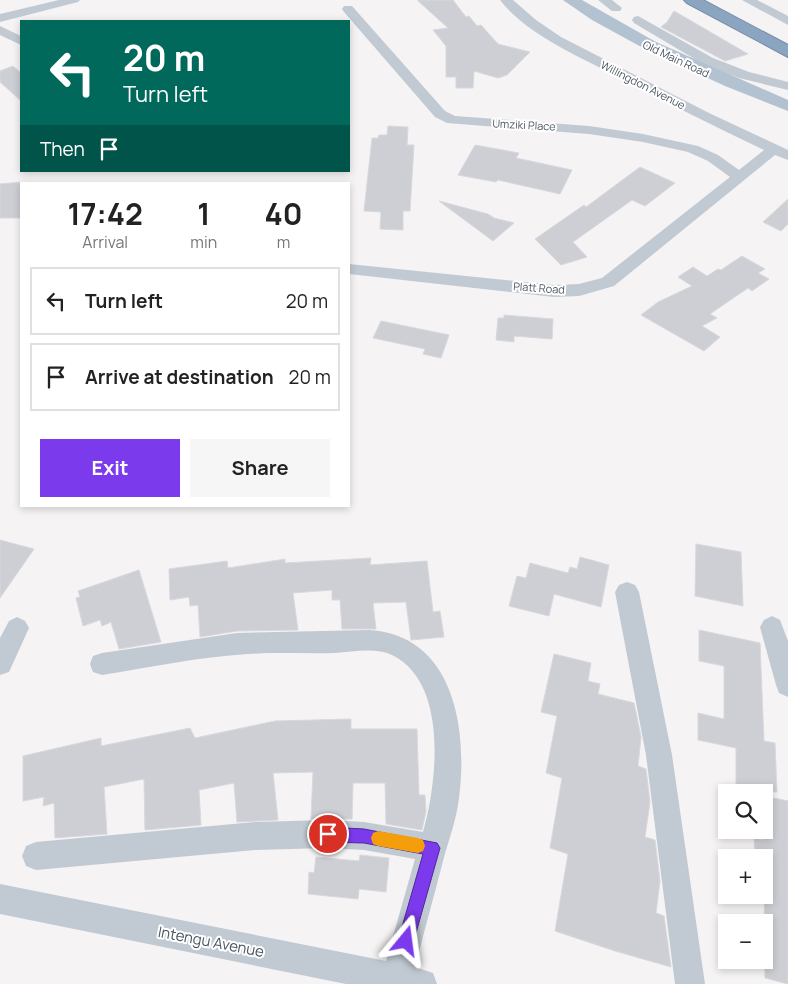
<!DOCTYPE html>
<meta charset="utf-8">
<style>
body{margin:0;font-family:Manrope,sans-serif;background:#f6f6f6;color:#222;height:100vh;display:flex;flex-direction:column;font-size:19px;white-space:nowrap}
*{box-sizing:border-box;margin:0}
p{font-size:16px;color:#767676}
.icon{flex:none;width:28px;height:28px;fill:none;stroke:currentColor;stroke-width:2;stroke-linecap:round;stroke-linejoin:round}
.map{position:relative;flex:1;overflow:hidden}
.drawer{position:absolute;left:20px;top:182px;width:330px;height:325px;display:flex;flex-direction:column;background:#fff;border-radius:0px;box-shadow:0 2px 8px #0003}
.drawer>*{flex:none}
.top-card{position:absolute;left:20px;top:20px;width:330px;height:152px;border-radius:0px;box-shadow:0 2px 8px #0003;background:#00695c;color:#fff;overflow:hidden}
.tools{position:absolute;left:718px;top:784px;display:grid;gap:10px}
.tools a{display:grid;place-items:center;width:55px;height:55px;border-radius:0px;background:#fff;box-shadow:0 2px 8px #0003;font-size:25px}
.pin{position:absolute;display:grid;place-items:center;width:42px;height:42px;color:#fff;margin:-21px;border:2px solid #fff;border-radius:50%;box-shadow:0 1px 5px #0007}
.me{position:absolute;width:55px;margin:-28px;rotate:16deg;stroke-linejoin:round;filter:drop-shadow(0 0 4px #0008)}
.turn{display:flex;align-items:center;gap:18px;height:105px;padding:0 20px;font-size:22px}
.turn .icon{width:65px;height:65px;stroke-width:2.5}
.turn b{display:block;font-size:35px;line-height:42px}
.then{display:flex;align-items:center;height:48px;padding:0 20px;background:#0003;gap:10px;font-size:19px}
.eta{display:flex;justify-content:space-evenly;align-items:center;height:85px;text-align:center}
.eta b{font-size:30px;font-weight:700;line-height:35px}
.primary-button{display:flex;gap:10px;margin-top:auto;padding:10px 20px}
.primary-button a{flex:1;height:58px;border-radius:0px;background:#7c3aed;color:#fff;font-size:20px;font-weight:700;line-height:58px;text-align:center}
.primary-button a+a{background:#f6f6f6;color:#222}
ul{padding:0;list-style:none}
li{display:flex;align-items:center;gap:15px;height:68px;margin:0 10px 8px;padding:0 10px;border:2px solid #e0e0e0;border-radius:0px}
li div{flex:1}
li b{display:block;font-size:19px}
li em{font-style:normal}
.map>svg:first-child{display:block}
.building{fill:#cdcfd5;stroke:#d7d9de}
.lines{fill:none;stroke-linecap:round;stroke-linejoin:round}
.highway-casing{stroke:#7690ad;stroke-width:2}
.minor{fill:#c1cad2;fill-rule:evenodd}
.major{fill:#b3c2d1;fill-rule:evenodd}
.highway{fill:#8ba5c1;fill-rule:evenodd}
.route{fill:#7c3aed;stroke:#51269a}
.slow{fill:#f59e0b}
.labels{text-anchor:middle;stroke-width:4;stroke-linejoin:round;paint-order:stroke}
.far-street-label{font-size:11px;fill:#4a5661;stroke:#fff}
.near-street-label{font-size:15px;fill:#4a5661;stroke:#fff}
</style>
<div class="map">
<svg width="788" height="984" viewBox="0 0 788 984">
<rect width="100%" height="100%" fill="#f5f3f3"/>
<g class="building">
<polygon points="417,0 453,0 466,17 469,16 477,26 481,25 498,44 530,52 507,75 498,78 474,71 473,88 456,88 456,77 446,77 446,46 433,30 448,28"/>
<polygon points="674,11 681,15 748,54 725,61 661,27 667,22"/>
<polygon points="13,66 21,73 21,101 0,82 0,71"/>
<polygon points="388,126 408,127 407,145 414,145 410,211 403,211 403,230 380,229 381,212 364,211 372,138 378,138 379,135 387,135"/>
<polygon points="475,145 519,153 516,158 572,170 560,194 498,180 496,182 458,175"/>
<polygon points="640,167 675,183 645,206 632,200 573,242 587,257 561,265 535,239 584,205 586,207"/>
<polygon points="21,182 21,218 0,218 0,184"/>
<polygon points="788,199 788,224 781,231 763,222"/>
<polygon points="439,201 488,214 494,218 514,223 493,241"/>
<polygon points="742,256 765,269 758,273 769,279 752,291 748,288 710,314 717,318 702,326 720,337 704,351 641,315 658,302 692,286 678,277 693,267 707,276 718,269 721,270"/>
<polygon points="504,315 553,319 552,339 514,336 514,342 496,340 498,318 504,318"/>
<polygon points="381,321 449,335 441,358 423,354 425,349 373,338"/>
<polygon points="0,540 34,549 0,598"/>
<polygon points="696,544 741,552 743,606 695,596"/>
<polygon points="580,557 609,565 601,607 554,594 549,616 509,606 517,576 526,578 530,563 568,573 570,567 577,569"/>
<polygon points="371,558 370,565 427,561 433,612 440,611 444,637 411,640 406,602 373,603 376,629 342,629 340,600 332,600 332,590 293,593 298,630 237,631 200,637 198,605 190,606 189,597 170,600 169,569 227,561 228,568 285,559 285,563"/>
<polygon points="139,570 161,642 119,649 111,622 102,626 100,620 83,626 76,598 80,597 78,591"/>
<polygon points="699,630 760,643 764,741 775,743 777,792 736,792 736,748 698,740 698,713 724,719 724,666 699,661"/>
<polygon points="554,654 591,663 588,681 600,684 598,694 634,703 641,737 638,766 646,769 650,802 645,837 655,840 660,881 656,913 664,916 671,967 615,951 555,931 568,854 550,848 562,778 546,773 557,716 541,712"/>
<polygon points="351,719 351,729 417,729 419,795 425,795 426,811 422,830 386,824 385,783 353,783 352,819 311,819 313,772 273,773 278,820 237,822 234,783 199,790 201,825 145,830 144,779 104,787 107,834 55,838 54,803 43,806 44,797 23,801 23,756 101,738 101,746 190,728 195,738 275,721"/>
<polygon points="764,796 788,801 788,984 765,978 764,858 755,858 754,838 764,840"/>
<polygon points="360,855 389,858 386,892 359,889 358,899 308,894 309,872 314,873 316,857 359,861"/>
</g>
<g class="lines">
<g class="highway-casing">
<polygon id="highway" points="684,0 703,0 788,45 788,57 687,3"/>
</g>
<g class="minor">
<polygon points="59,0 80,0 78,2 0,22 0,14"/>
<path d="M 500,0 L 513,0 L 536,20 L 561,37 L 709,113 L 788,150 L 788,160 L 775,155 L 614,286 L 579,296 L 554,297 L 349,274 L 349,264 L 554,285 L 579,284 L 602,278 L 730,177 L 708,161 L 688,152 L 643,142 L 589,134 L 447,123 L 435,117 L 344,12 L 342,9 L 344,6 L 352,6 L 445,111 L 455,116 L 589,126 L 643,134 L 698,146 L 718,155 L 739,170 L 764,150 C 713,126 664,101 614,75 C 576,55 526,34 500,0 Z"/>
<polygon points="598,0 612,0 622,8 620,11 612,11"/>
<polygon points="742,0 757,0 788,16 788,25"/>
<polygon points="638,16 713,58 749,72 788,82 788,90 739,78 703,64 634,23 632,20 634,17"/>
<polygon points="0,26 21,36 21,45 0,35"/>
<polygon points="627,582 635,585 639,592 672,755 705,984 675,984 646,755 615,592 619,585"/>
<polygon points="772,616 780,620 788,641 788,697 779,693 776,685 760,627 764,620"/>
<polygon points="17,617 25,621 29,628 9,672 0,675 0,638 9,621"/>
<path d="M 369,630 C 457,635 469,736 458,805 C 455,824 448,842 443,861 C 434,896 424,932 415,967 L 433,973 L 437,984 L 346,984 L 0,914 L 0,884 L 386,961 L 415,859 L 364,850 L 328,848 L 255,850 L 36,870 L 26,866 L 22,856 L 26,846 L 36,842 L 255,822 L 328,820 L 364,822 L 423,832 C 437,783 449,683 392,655 C 375,647 353,652 335,653 C 306,654 277,652 248,654 C 199,657 151,667 102,675 L 93,672 L 90,664 L 93,656 L 102,653 L 237,633 Z"/>
</g>
<polygon class="major" points="563,0 582,0 656,42 788,100 788,111 725,86 645,49 592,20"/>
<use href="#highway" class="highway"/>
</g>
<polygon class="route" points="328,827 364,829 437,843 440,848 412,947 406,949 400,947 398,941 423,854 364,843 328,842 322,840 320,834 322,829"/>
<polygon class="slow" points="378,831 418,838 423,840 425,846 423,851 418,853 378,846 373,844 371,838 373,833"/>
<g class="labels">
<g class="far-street-label">
<text transform="translate(676 59) rotate(25)" y="4">Old Main Road</text>
<text transform="translate(643 85) rotate(27)" y="4">Willingdon Avenue</text>
<text transform="translate(524 125) rotate(3)" y="4">Umziki Place</text>
<text transform="translate(539 288) rotate(4)" y="4">Platt Road</text>
</g>
<g class="near-street-label">
<text transform="translate(211 942) rotate(11)" y="5">Intengu Avenue</text>
</g>
</g>
</svg>
<div class="tools">
<a><svg class="icon" aria-label="search" viewBox="0 0 24 24"><circle cx="10" cy="10" r="6"/><path d="M15 15l6 6"/></svg></a>
<a>+</a>
<a>−</a>
</div>
<div class="pin" style="left:328px;top:834px;background:#d93025"><svg class="icon" aria-label="arrive" viewBox="0 0 24 24"><path d="M6 21V4h12l-3 4 3 4H6"/></svg></div>
<svg class="me" style="left:406px;top:941px" viewBox="-20 -20 40 40"><path d="M0-17L14 15 0 8-14 15z" fill="#7c3aed" stroke="#fff" stroke-width="4"/></svg>
<div class="top-card">
<div class="turn"><svg class="icon" aria-label="left" viewBox="0 0 24 24"><path d="M17 20v-9H6M10 6l-5 5 5 5"/></svg><div><b>20 m</b>Turn left</div></div>
<div class="then">Then<svg class="icon" aria-label="arrive" viewBox="0 0 24 24"><path d="M6 21V4h12l-3 4 3 4H6"/></svg></div>
</div>
<section class="drawer">
<div class="eta">
<div><b>17:42</b><p>Arrival</p></div>
<div><b>1</b><p>min</p></div>
<div><b>40</b><p>m</p></div>
</div>
<ul>
<li><svg class="icon" aria-label="left" viewBox="0 0 24 24"><path d="M17 20v-9H6M10 6l-5 5 5 5"/></svg><div><b>Turn left</b></div><em>20 m</em></li>
<li><svg class="icon" aria-label="arrive" viewBox="0 0 24 24"><path d="M6 21V4h12l-3 4 3 4H6"/></svg><div><b>Arrive at destination</b></div><em>20 m</em></li>
</ul>
<div class="primary-button"><a>Exit</a><a>Share</a></div>
</section>
</div>
